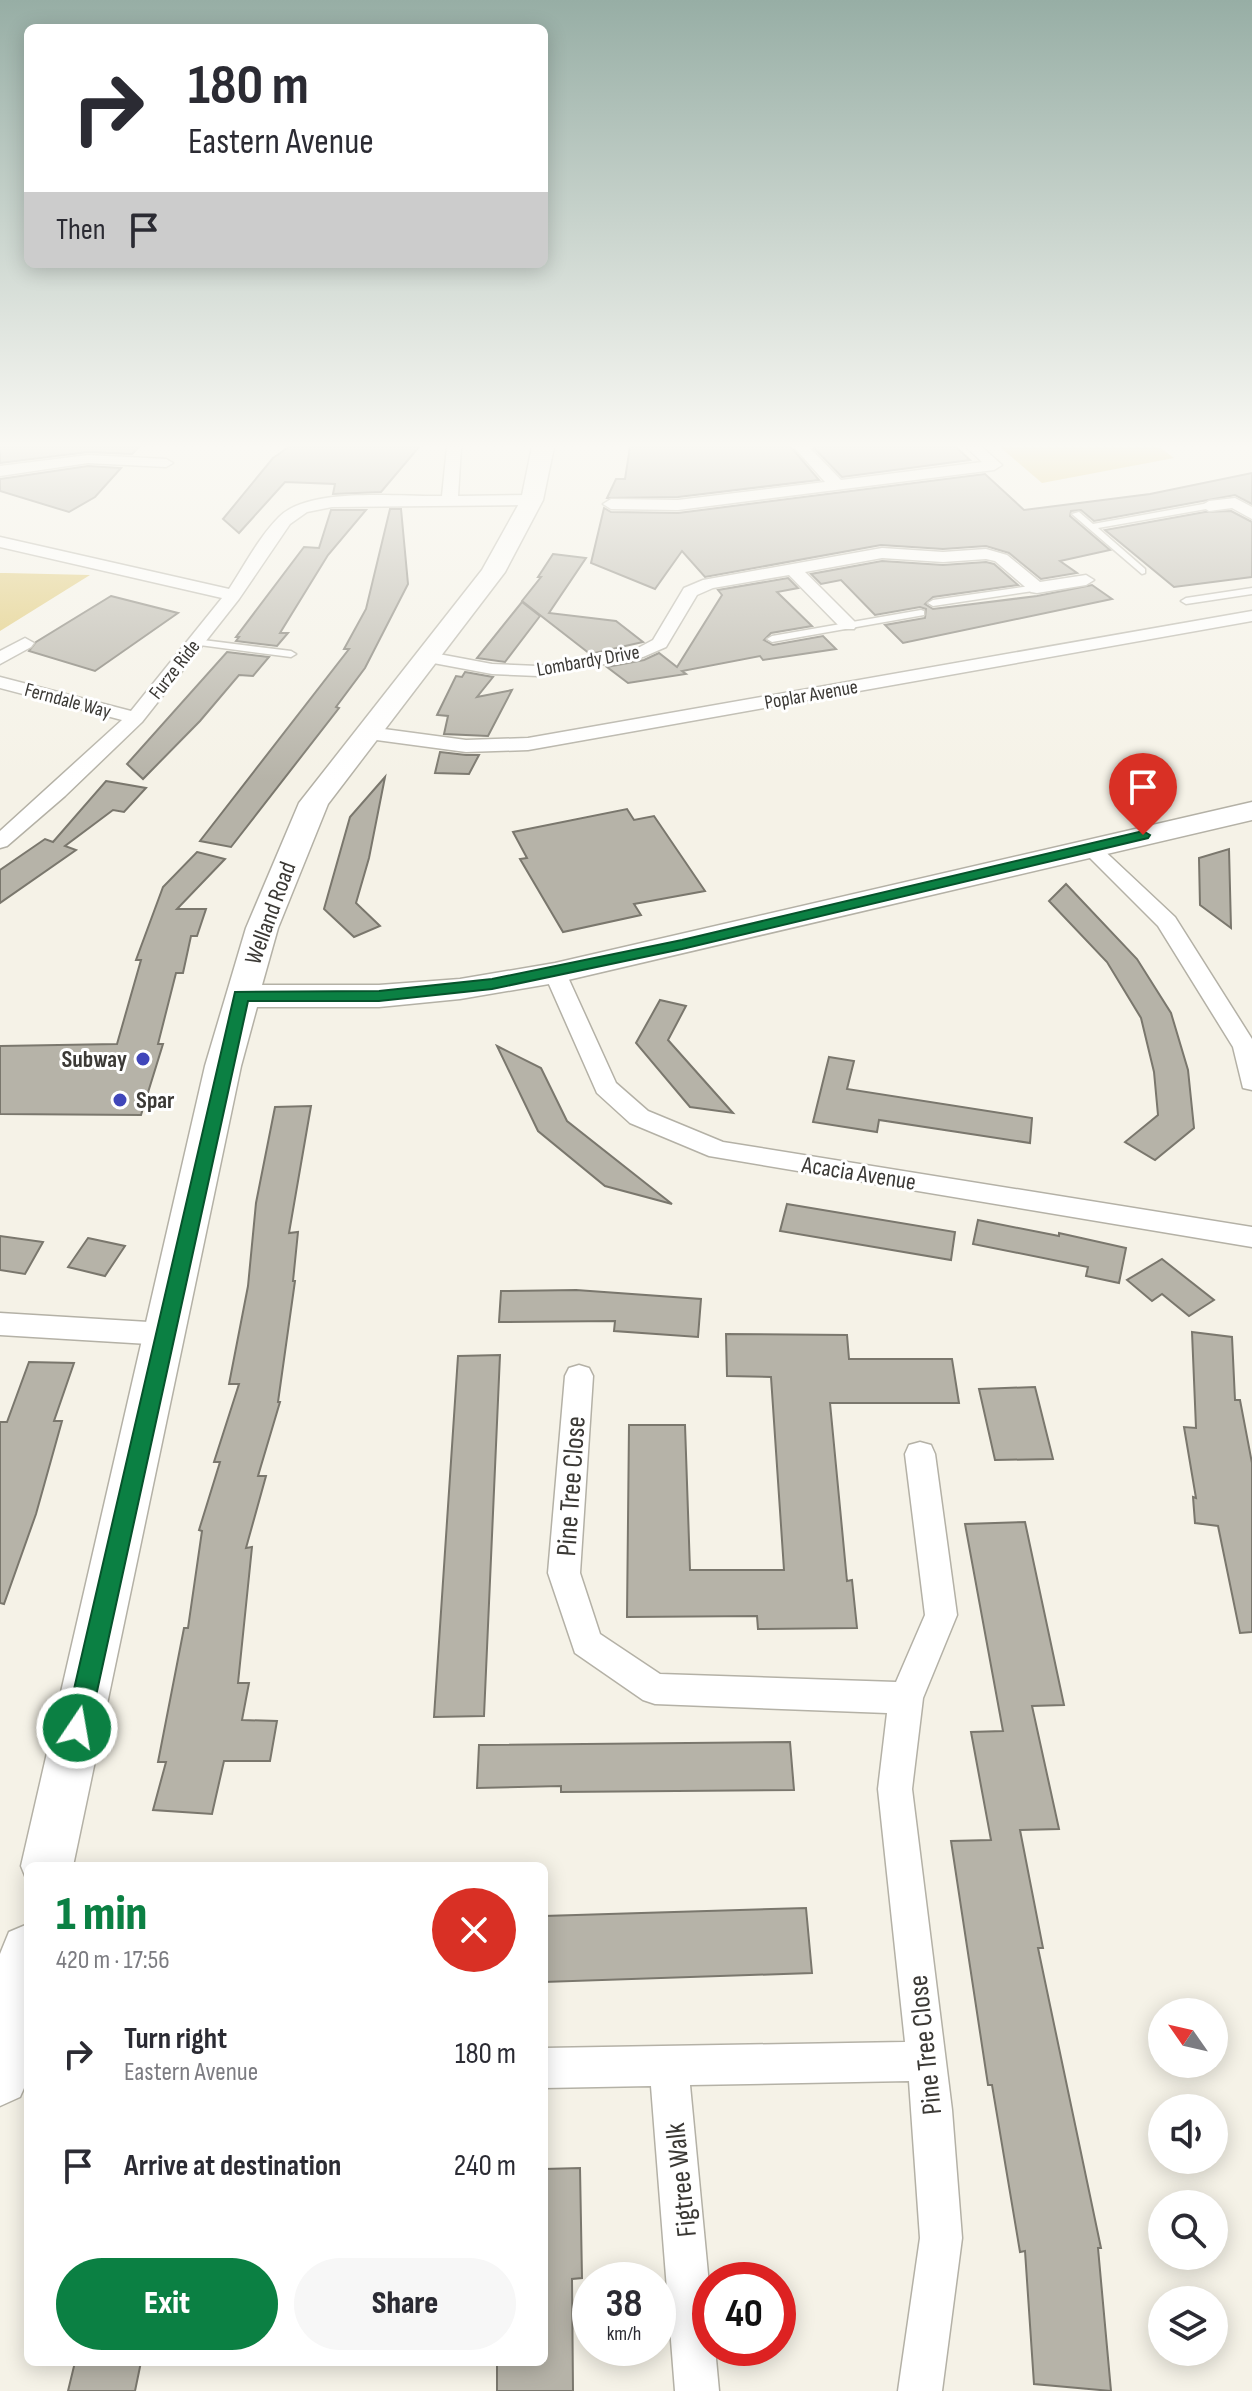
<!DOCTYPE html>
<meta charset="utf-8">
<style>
body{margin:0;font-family:"Sofia Sans Condensed",sans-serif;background:#f7f7f7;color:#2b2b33;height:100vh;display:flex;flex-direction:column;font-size:30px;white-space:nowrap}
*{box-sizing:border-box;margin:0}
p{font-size:26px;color:#7c7c81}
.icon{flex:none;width:44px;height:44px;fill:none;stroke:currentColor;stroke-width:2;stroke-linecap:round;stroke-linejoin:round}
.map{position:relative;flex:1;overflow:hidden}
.drawer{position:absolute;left:24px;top:1862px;width:524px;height:504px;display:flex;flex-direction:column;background:#fff;border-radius:12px;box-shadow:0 4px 20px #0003}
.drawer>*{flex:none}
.guide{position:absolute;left:24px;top:24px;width:524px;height:244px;border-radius:12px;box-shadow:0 4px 20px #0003;background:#fff;color:#2b2b33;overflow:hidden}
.needle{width:52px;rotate:304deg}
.fabs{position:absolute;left:1148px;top:1998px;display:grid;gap:16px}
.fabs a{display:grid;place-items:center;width:80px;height:80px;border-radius:50%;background:#fff;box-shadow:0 4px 20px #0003;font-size:40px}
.speed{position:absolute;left:572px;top:2262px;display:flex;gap:16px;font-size:40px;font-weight:700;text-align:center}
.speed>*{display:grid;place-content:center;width:104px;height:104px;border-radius:50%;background:#fff;box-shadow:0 4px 20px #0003;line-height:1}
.speed small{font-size:20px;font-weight:400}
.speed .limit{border:12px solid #d22;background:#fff;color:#111}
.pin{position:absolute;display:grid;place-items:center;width:68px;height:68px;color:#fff;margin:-82px -34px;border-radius:50% 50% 50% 0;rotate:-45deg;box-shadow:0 0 8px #0007}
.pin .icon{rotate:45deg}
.me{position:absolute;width:88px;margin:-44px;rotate:12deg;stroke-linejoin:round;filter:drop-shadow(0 0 6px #0008)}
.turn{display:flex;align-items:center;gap:28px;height:168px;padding:0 32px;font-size:36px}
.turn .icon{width:104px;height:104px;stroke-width:2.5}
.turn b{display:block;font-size:56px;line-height:68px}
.then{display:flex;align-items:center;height:76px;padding:0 32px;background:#0003;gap:16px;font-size:30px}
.round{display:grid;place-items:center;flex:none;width:84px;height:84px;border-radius:42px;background:#f7f7f7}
.headline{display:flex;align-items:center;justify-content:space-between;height:136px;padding:0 32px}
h1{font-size:48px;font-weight:800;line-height:60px;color:#0b8043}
.action{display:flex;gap:16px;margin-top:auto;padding:16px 32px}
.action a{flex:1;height:92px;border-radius:48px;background:#0b8043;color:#fff;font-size:32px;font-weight:800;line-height:92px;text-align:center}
.action a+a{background:#f7f7f7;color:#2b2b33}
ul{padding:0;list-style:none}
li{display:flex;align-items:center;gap:24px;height:112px;padding:0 32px}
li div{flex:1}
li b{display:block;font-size:30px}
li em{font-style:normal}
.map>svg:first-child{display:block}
.green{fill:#dec66e}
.building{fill:#b6b3a8;stroke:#7a776d;stroke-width:2}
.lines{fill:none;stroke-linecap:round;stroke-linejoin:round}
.lane-casing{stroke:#b4b1a6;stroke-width:3}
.street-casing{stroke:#b4b1a6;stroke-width:3}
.secondary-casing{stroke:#b4b1a6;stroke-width:3}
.lane{fill:#fff;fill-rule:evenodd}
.street{fill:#fff;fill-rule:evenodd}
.secondary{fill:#fff;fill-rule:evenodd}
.route{fill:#0b8043;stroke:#07532c;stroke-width:2}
.poi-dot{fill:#4046ba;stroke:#fff;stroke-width:3}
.labels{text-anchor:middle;stroke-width:6;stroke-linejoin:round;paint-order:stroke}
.far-street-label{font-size:20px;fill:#3b3935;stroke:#fff}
.street-label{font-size:24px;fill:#3b3935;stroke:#fff}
.poi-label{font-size:24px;font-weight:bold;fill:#3b3935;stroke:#fff;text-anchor:end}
.near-street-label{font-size:28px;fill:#3b3935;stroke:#fff}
</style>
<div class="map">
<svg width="1252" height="2391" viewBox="0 0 1252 2391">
<rect width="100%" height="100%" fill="#f5f2e7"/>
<g class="green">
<polygon points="1000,447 1159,447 1174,458 1042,483"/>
<polygon points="0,573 6,573 90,575 0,631"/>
</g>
<g class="building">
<polygon points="0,447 139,447 132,454 88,452 0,463"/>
<polygon points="289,447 419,447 381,492 333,494 335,484 285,482 239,533 223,519 273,458"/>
<polygon points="630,447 791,447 819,480 678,497 607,498 616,479 625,479"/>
<polygon points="813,447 956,447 970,460 842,477"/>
<polygon points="88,466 121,468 95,497 69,512 0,491 0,479"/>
<polygon points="1252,473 1252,504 1235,495 1094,521 1081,510 1071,511 1070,516 1110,550 1060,561 1077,573 1041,579 1009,553 986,546 943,549 881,545 705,577 682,551 655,589 591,563 604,508 611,512 678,513 985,474 1024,510 1150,494"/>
<polygon points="390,509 401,509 408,584 365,668 336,707 339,708 231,847 200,841 349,649 344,649 366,609"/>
<polygon points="331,510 366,510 328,555 280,633 288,633 277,646 236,641 239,637 236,637 304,547 319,548"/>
<polygon points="1231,511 1252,522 1252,577 1174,587 1105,530 1205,512"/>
<polygon points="553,554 586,558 549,613 616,621 643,642 590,654 522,601 541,577 538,577"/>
<polygon points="882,561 943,565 986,562 994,564 1018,585 933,597 925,604 933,609 1037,596 1092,585 1112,599 903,643 885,625 925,618 926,609 920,607 875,615 841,580 821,584 811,574"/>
<polygon points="788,578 798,588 777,592 812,626 771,633 764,640 773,645 823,636 836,649 763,660 760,656 682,671 686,674 628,683 607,667 644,660 659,653 677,667 722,595 718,590"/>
<polygon points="111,596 178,613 95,671 29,651 36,642"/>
<polygon points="522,602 540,616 505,662 477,658"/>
<polygon points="227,652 269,657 253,676 239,675 200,721 143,779 127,764"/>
<polygon points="465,672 493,677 477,697 512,690 488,736 444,734 448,716 437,715 456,676 462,677"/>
<polygon points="440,752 466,755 479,755 469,774 435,773"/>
<polygon points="385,777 369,858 356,903 380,926 354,937 324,909 350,817"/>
<polygon points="106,781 146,788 124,812 113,810 65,846 76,850 0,903 0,870 45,839 53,842"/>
<polygon points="627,809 634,820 654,816 705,891 634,904 641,915 563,932 520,859 527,858 513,832"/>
<polygon points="1229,849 1231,928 1200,905 1199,858"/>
<polygon points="197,852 225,859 177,909 206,909 197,936 191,936 183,973 176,973 158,1044 163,1044 141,1115 0,1114 0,1046 117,1044 141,960 136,960 163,887"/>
<polygon points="1066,884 1137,959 1171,1013 1188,1070 1194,1128 1155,1160 1125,1142 1158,1115 1154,1072 1141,1018 1107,962 1049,901"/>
<polygon points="660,1000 686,1006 668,1040 733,1113 690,1107 636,1043"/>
<polygon points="497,1046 541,1068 567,1121 672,1204 605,1186 538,1131"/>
<polygon points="829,1057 854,1061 847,1089 1032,1118 1030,1143 879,1120 877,1132 813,1122"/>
<polygon points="311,1106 289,1233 298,1232 293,1281 295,1281 278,1402 280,1402 258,1476 266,1476 246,1548 252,1547 238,1683 249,1683 242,1720 277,1721 270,1761 224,1761 212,1814 153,1810 166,1762 158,1762 184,1628 188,1628 202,1531 199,1530 220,1462 214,1462 239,1384 229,1384 248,1286 256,1203 275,1107"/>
<polygon points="787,1204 955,1232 951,1260 780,1231"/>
<polygon points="978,1220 1059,1236 1059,1233 1126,1248 1119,1283 1086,1276 1088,1267 973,1244"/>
<polygon points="0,1236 43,1242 25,1274 0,1270"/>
<polygon points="88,1238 125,1246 105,1276 68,1267"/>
<polygon points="1162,1259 1214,1300 1189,1316 1162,1294 1152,1301 1127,1280"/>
<polygon points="576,1290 701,1299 698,1337 614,1331 615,1321 499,1322 501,1291"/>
<polygon points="1192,1332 1232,1337 1235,1400 1240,1400 1252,1463 1252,1632 1240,1633 1218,1526 1195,1523 1193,1497 1196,1498 1184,1427 1196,1428"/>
<polygon points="726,1334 847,1335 849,1359 952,1359 959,1403 830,1403 847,1581 852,1580 857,1628 758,1629 757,1616 627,1617 629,1425 685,1425 690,1570 784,1570 771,1377 727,1376"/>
<polygon points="500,1355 484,1716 434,1717 458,1356"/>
<polygon points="29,1362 74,1363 54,1421 62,1421 36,1514 4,1604 0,1603 0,1422 7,1422"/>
<polygon points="1035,1387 1053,1459 995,1460 979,1389"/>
<polygon points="1025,1522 1064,1705 1032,1706 1059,1829 1020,1830 1043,1948 1038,1948 1101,2248 1098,2248 1111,2391 1034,2384 1025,2251 1020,2252 992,2085 988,2085 951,1841 991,1840 971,1732 1003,1731 965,1524"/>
<polygon points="790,1742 794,1790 561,1792 561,1786 477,1788 479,1745"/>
<polygon points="806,1908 812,1973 544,1982 544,1916"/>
<polygon points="580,2168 582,2278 572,2279 573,2391 497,2391 497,2362 544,2362 544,2169"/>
<polygon points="75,2362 141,2362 135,2391 68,2391"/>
</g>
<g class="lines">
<g class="lane-casing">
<g id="lane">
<polygon points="1209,503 1212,504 1212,508 1098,528 1145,569 1145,573 1142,574 1072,514 1079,512 1093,524"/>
<polygon points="1037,585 1040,586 1040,590 933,606 928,603 933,600"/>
<polygon points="1252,588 1252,594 1186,604 1181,601 1186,598"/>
<polygon points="921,610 924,611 924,615 772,642 767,639 772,636"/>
<polygon points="195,639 291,651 296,654 291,657 192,644 192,640"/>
</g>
</g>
<g class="street-casing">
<g id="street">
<path d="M 447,447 L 461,447 L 458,496 L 532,495 L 540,500 L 532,505 L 332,507 L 307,512 L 290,524 L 239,599 L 142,722 L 65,796 L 7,846 L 0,848 L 0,831 L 122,720 L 0,688 L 0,677 L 131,711 L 222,598 L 0,547 L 0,537 L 229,589 C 244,566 259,537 279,517 C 310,486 400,497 442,496 Z"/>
<polygon points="794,447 809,447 841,480 982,462 966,447 982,447 1002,465 994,470 678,510 611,509 603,504 611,499 678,500 825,482"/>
<polygon points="88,455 166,459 173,463 166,467 88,463 0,476 0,466"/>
<polygon points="1235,498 1252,507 1252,519 1232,508 1209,511 1201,506 1209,501"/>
<polygon points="882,548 943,552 986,549 1007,555 1040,582 1086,575 1094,580 1086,585 1037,593 1031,592 995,561 986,559 943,562 882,558 805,572 854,621 857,625 854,629 842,629 789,575 713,588 697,595 666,647 643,657 538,676 492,674 428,662 419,657 428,652 492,664 538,666 638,648 653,640 684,588 703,580"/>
<polygon points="1252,611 1252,621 528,750 466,752 369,739 359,733 369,727 466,740 528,738"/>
<polygon points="25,638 34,643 31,647 0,664 0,651"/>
<polygon points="1089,841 1096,843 1175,917 1252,1039 1252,1090 1243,1088 1233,1047 1158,926 1079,847"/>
<polygon points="555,966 563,968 566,973 616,1083 648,1111 723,1142 1252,1227 1252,1247 709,1156 630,1123 597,1093 544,973 547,968"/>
<polygon points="0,1313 165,1323 175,1326 179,1334 175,1342 165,1345 0,1335"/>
<polygon points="579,1365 589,1368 593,1376 580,1573 600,1634 660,1674 896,1682 925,1615 905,1454 909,1445 920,1442 931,1445 935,1454 957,1615 923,1698 912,1789 952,2110 962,2238 942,2391 898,2391 920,2238 909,2081 690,2085 710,2295 710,2348 715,2348 719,2391 675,2391 651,2086 544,2088 544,2048 905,2042 878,1789 887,1713 655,1704 643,1700 575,1653 548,1573 565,1376 569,1368"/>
</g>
</g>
<g class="secondary-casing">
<g id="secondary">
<polygon points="532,447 554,447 543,500 505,572 328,804 278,928 262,985 379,985 460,979 555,963 1252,802 1252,820 555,983 460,999 379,1007 257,1007 241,1066 73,1866 28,1866 28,1883 21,1866 205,1066 246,928 299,803 482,570 521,500"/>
<polygon points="28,1924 28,2079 20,2097 0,2106 0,1954 9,1932"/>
</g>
</g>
<use href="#lane" class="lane"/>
<use href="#street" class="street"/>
<use href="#secondary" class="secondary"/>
</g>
<linearGradient id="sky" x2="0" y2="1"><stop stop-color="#97aea5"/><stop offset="0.57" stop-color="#faf9f4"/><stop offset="1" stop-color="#faf9f4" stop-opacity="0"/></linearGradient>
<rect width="1252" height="782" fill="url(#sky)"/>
<polygon class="route" points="1143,831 1150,835 1148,838 682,949 492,989 379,1001 248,1001 89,1728 86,1736 77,1739 69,1736 65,1728 235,992 379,991 492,979 682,940"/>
<g class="poi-dot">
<circle cx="143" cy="1059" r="8"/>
<circle cx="120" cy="1100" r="8"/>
</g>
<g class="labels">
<g class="far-street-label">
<text transform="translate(588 660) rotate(-10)" y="7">Lombardy Drive</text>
<text transform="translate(174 669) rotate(-52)" y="7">Furze Ride</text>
<text transform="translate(811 694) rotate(-10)" y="7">Poplar Avenue</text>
<text transform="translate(68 700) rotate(15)" y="7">Ferndale Way</text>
</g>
<g class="street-label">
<text transform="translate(270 913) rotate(-70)" y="8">Welland Road</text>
<text transform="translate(859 1173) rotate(9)" y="8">Acacia Avenue</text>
</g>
<g class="poi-label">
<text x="127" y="1067">Subway</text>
<text x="136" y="1108" text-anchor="start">Spar</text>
</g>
<g class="near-street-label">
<text transform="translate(570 1486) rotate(-86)" y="10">Pine Tree Close</text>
<text transform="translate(924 2045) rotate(-96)" y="10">Pine Tree Close</text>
<text transform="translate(680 2180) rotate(-96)" y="10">Figtree Walk</text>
</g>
</g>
</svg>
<div class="fabs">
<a><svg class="needle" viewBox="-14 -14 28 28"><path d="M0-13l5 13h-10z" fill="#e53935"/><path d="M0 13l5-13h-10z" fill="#7c7c81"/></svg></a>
<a><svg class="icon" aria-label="sound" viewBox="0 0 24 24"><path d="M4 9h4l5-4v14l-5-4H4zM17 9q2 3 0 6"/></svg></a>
<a><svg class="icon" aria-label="search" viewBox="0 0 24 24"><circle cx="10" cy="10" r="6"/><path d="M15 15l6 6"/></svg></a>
<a><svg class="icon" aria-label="layers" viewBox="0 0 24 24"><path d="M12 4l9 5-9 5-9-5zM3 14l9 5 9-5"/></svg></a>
</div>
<div class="speed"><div>38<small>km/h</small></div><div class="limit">40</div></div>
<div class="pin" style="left:1143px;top:835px;background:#d93025"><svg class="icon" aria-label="arrive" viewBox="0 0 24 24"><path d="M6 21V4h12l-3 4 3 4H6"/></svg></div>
<svg class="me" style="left:77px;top:1728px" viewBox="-20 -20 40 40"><circle r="17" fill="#0b8043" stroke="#fff" stroke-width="3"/><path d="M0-11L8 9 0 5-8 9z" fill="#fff"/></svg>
<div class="guide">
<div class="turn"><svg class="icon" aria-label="right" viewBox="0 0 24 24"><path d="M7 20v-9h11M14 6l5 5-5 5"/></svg><div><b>180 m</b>Eastern Avenue</div></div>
<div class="then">Then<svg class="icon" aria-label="arrive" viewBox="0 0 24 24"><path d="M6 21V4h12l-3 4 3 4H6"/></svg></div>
</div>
<section class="drawer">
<div class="headline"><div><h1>1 min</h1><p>420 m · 17:56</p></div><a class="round" style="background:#d93025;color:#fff"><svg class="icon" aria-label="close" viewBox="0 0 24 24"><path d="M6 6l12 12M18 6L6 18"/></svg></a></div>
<ul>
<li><svg class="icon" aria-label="right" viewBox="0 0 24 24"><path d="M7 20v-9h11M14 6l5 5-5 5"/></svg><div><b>Turn right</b><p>Eastern Avenue</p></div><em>180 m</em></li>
<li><svg class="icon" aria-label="arrive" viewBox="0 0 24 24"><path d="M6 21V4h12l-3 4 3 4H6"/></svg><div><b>Arrive at destination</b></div><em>240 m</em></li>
</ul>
<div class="action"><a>Exit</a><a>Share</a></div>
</section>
</div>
